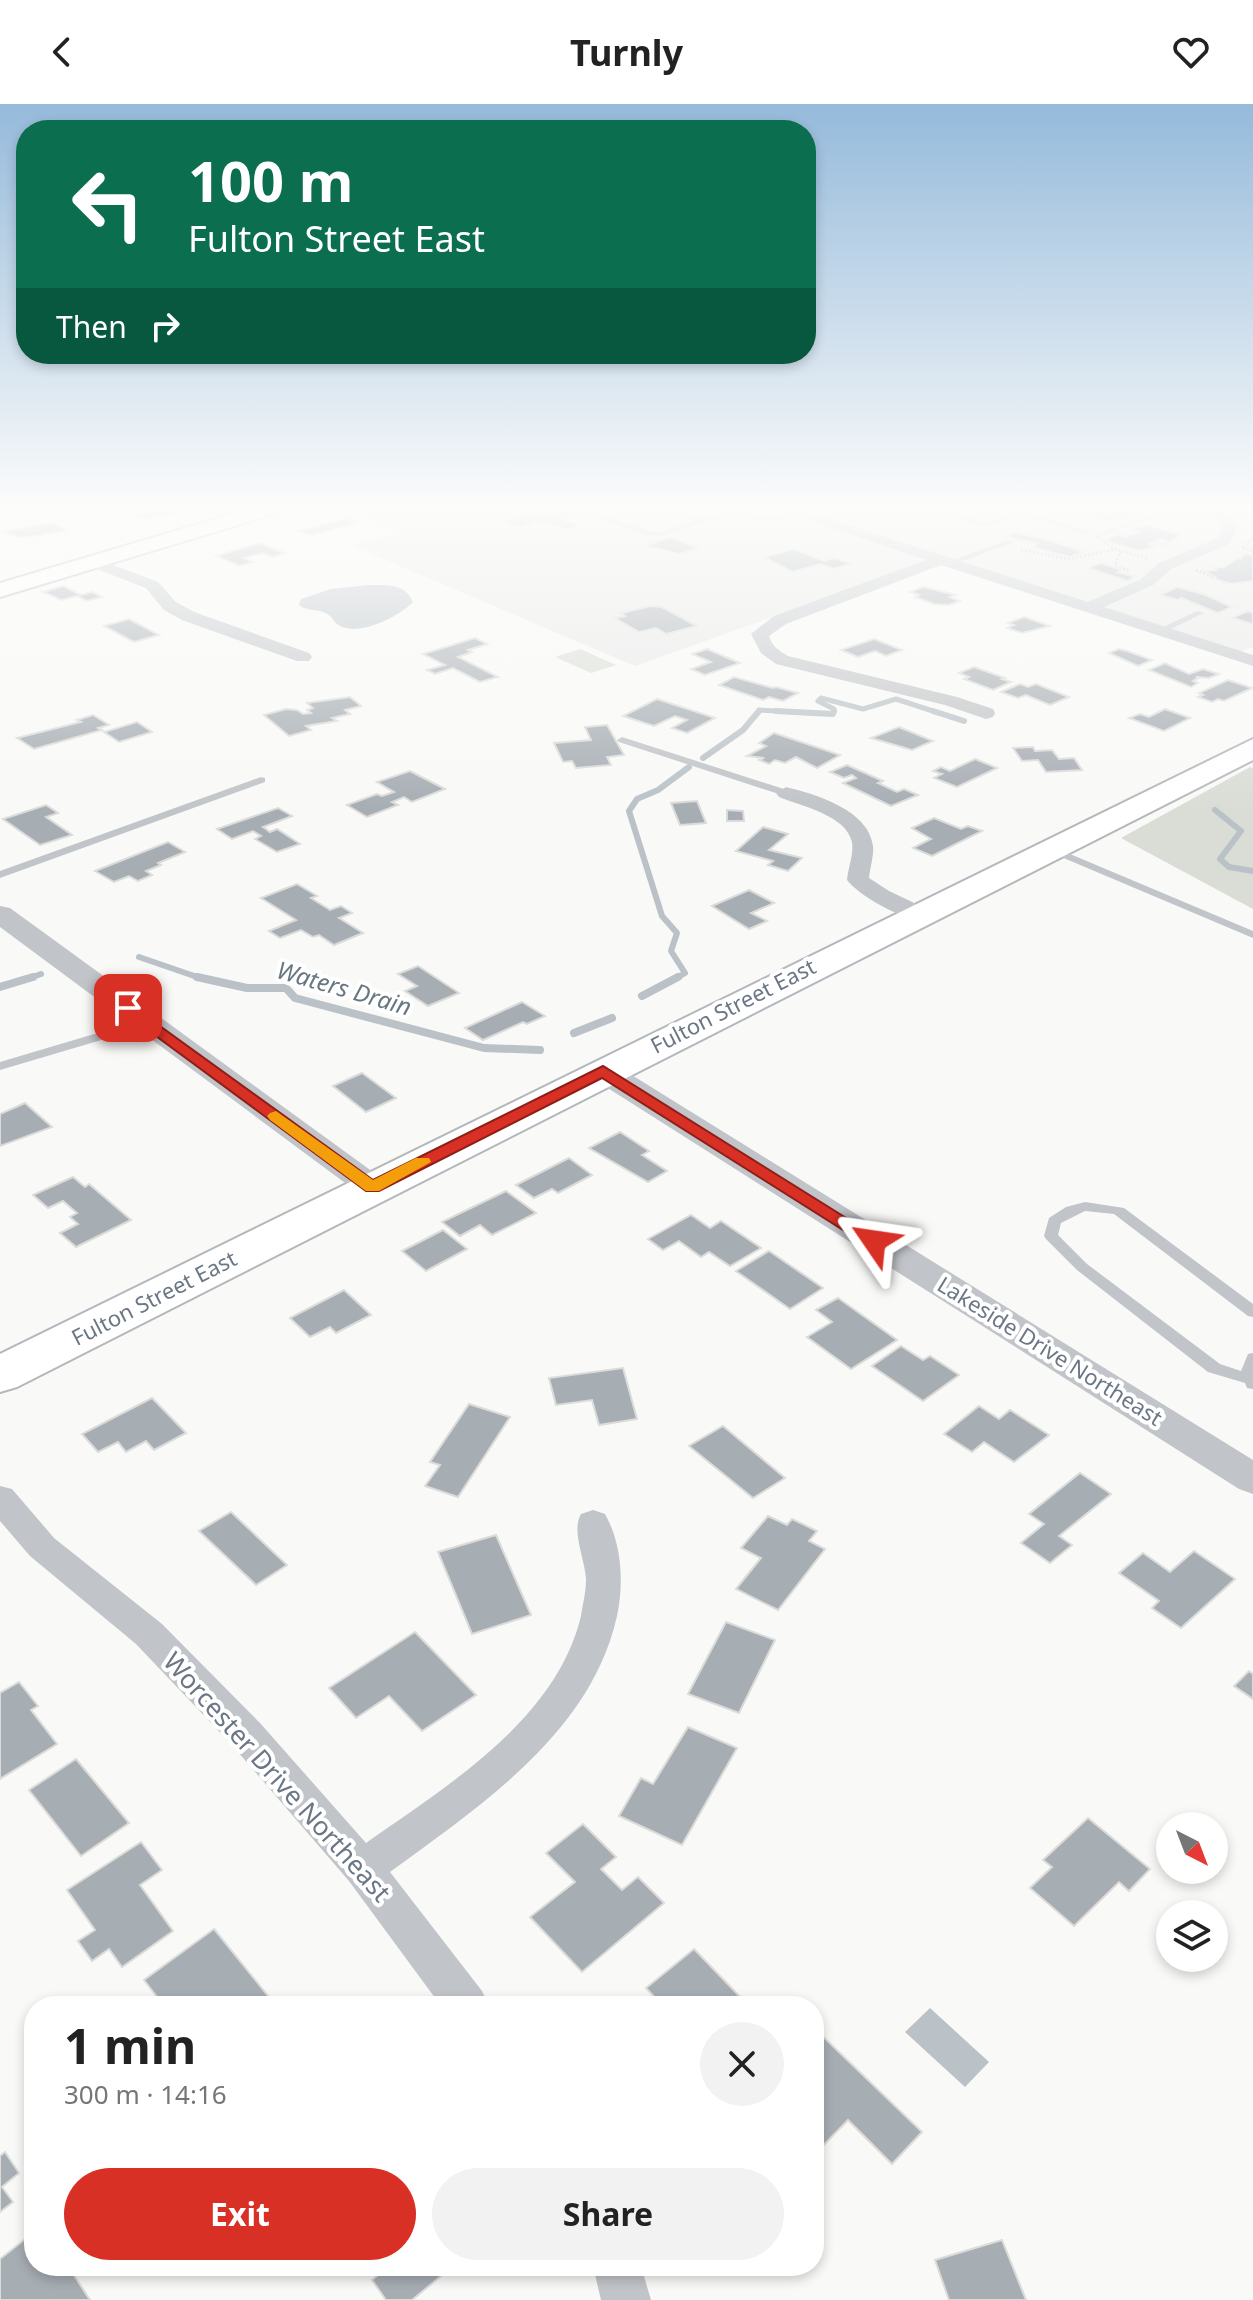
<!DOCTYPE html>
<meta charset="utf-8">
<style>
body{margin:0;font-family:"Noto Sans",sans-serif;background:#f2f2f2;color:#222;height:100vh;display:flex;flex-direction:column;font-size:30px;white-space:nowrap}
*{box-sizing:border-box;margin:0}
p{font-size:26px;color:#767676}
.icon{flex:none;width:44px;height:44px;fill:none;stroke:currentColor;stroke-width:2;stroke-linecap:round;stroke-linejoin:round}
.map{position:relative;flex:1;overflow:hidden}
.side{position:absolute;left:24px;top:1892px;width:800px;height:280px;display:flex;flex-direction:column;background:#fff;border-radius:32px;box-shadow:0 4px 12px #0003}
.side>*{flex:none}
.top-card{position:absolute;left:16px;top:16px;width:800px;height:244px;border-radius:32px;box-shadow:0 4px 12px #0003;background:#0b6e4f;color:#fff;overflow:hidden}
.needle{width:52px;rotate:138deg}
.buttons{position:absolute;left:1156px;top:1708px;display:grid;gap:16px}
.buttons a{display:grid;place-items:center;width:72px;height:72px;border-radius:50%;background:#fff;box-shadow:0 4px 12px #0003;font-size:40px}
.pin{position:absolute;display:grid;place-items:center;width:68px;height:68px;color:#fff;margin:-34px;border-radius:16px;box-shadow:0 4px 12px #0006}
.me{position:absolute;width:88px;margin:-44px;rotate:302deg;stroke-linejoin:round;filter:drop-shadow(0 0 6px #0008)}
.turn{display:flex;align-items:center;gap:28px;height:168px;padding:0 40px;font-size:36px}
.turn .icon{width:104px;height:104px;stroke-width:2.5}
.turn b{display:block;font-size:56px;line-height:68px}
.then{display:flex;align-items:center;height:76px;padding:0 40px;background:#0003;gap:16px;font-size:30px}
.round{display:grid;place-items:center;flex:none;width:84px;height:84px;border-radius:42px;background:#f2f2f2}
.head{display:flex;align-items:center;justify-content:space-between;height:136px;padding:0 40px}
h1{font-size:48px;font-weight:700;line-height:60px}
.primary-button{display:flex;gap:16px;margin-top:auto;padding:16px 40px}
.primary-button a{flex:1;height:92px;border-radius:48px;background:#d93025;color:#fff;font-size:32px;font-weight:700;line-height:92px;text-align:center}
.primary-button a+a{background:#f2f2f2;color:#222}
header{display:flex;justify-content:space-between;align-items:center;height:104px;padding:0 40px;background:#fff;font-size:36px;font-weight:700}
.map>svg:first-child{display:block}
.built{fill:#e7e8e7}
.green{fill:#d9ddd6}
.water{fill:#bac2c7}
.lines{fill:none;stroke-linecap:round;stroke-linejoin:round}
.stream-far2{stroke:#bac2c7;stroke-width:5}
.stream-far1{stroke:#bac2c7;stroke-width:6}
.stream{stroke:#bac2c7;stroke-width:8}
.building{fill:#a6adb3;stroke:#dbdbd9;stroke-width:2}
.secondary-casing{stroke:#b3b8bd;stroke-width:4}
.primary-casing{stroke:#b4b8bc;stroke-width:4}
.path{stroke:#bbbdc0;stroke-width:3;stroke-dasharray:2 2;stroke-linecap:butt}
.service{fill:#c1c4c8;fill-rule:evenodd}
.minor{fill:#c1c4c8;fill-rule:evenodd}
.tertiary{fill:#c1c4c8;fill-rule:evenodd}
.secondary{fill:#fff;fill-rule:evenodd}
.primary{fill:#fff;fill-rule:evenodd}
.route{fill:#d93025;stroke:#8d1f18;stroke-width:2}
.slow{fill:#f59e0b}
.labels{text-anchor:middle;stroke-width:8;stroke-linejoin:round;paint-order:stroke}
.street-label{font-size:22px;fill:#6b7785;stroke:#fff}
.water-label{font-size:24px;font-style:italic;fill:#677780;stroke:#fff}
.near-street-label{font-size:26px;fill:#6b7785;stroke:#fff}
</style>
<header><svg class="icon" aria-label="back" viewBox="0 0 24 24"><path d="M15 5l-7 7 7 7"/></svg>Turnly<svg class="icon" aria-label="heart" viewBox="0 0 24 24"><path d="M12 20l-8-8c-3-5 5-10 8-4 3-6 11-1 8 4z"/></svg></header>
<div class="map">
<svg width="1253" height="2196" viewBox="0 0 1253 2196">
<rect width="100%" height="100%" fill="#f9f9f7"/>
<polygon class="built" points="328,400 1253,400 1253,543 1241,548 943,452 635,562 353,442 398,429"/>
<g class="green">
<polygon points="580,545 616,561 591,569 555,553"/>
<polygon points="1250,663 1253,664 1253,805 1121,734"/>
</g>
<g class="water">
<path d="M 369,481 C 387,481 405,479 413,498 C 400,512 356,535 337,520 C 332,516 331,510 323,508 C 314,505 307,507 299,501 L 301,495 L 331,485 Z"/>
<polygon points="930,1904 989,1958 965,1983 905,1928"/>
</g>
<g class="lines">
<g class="stream-far2">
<polyline points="758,609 759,606 813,609"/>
<polyline points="833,609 834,605 818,597 821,594 863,605 896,595 939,609"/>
</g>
<g class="stream-far1">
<polyline points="776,607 833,610 834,607"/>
<polyline points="933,607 964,617"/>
<polyline points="703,654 743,626 759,607"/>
<polyline points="1215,706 1241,727 1220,755 1229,763 1253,767"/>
<polyline points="139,853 203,875"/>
<polyline points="27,875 41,870"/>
<polyline points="675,875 685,869 671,847 677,829 662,812 629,707 637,695 658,686 689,663"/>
</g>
<g class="stream">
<polyline points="197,873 247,884 286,884 295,894 484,944 540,946"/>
<polyline points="0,883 33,873"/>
<polyline points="642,892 678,873"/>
<polyline points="574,929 612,914"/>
</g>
</g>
<g class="building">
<polygon points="177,400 198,403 160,413 145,415 136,412"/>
<polygon points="886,400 919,400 922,401 900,408 891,405 896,403"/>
<polygon points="1051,400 1107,400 1135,407 1132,408 1138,411 1109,417"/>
<polygon points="547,402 575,410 560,415 581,421 567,426 539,417 521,424 500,418"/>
<polygon points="348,414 358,419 312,431 298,427"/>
<polygon points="53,418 67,427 21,434 3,428"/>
<polygon points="1147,421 1181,431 1170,438 1161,435 1149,440 1158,442 1139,447 1105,437 1117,430 1126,433 1138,428 1129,426"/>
<polygon points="1015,428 1059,439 1083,448 1070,453 1043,446 1032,443 1037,440 1008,433"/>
<polygon points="670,433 686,439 699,444 679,450 645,442"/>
<polygon points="260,439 284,449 273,453 263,449 244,454 253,458 240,462 216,452"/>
<polygon points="794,445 824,457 835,454 851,460 833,465 821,460 792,468 764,453"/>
<polygon points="1246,450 1253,451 1253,477 1230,480 1212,474 1215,473 1204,467 1217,466 1212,464 1224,463 1238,454 1243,455 1240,453"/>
<polygon points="1101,459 1123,466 1118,468 1136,473 1127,477 1088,464"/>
<polygon points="63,482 81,491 92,488 102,493 87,497 77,492 61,496 43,488"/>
<polygon points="923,483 956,491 950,493 960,497 949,501 934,500 915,493 919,491 910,488"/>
<polygon points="1177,483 1206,491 1232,503 1218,509 1181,494 1178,496 1160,491"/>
<polygon points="651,502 662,503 697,522 666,530 656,524 639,528 615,514 625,512 621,509"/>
<polygon points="1248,507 1253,509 1253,520 1232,514"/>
<polygon points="1024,513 1050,522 1022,529 1007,524 1014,521 1008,519"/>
<polygon points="129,515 159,531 134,538 104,522"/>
<polygon points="475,534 487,540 468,546 472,548 458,553 498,573 480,578 453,564 435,570 427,566 445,561 423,550"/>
<polygon points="874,535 902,546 886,552 875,547 858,553 841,546"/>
<polygon points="707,545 740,559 705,571 691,565 711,558 692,550"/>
<polygon points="1119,545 1127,547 1152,556 1138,562 1109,549"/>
<polygon points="1165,559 1189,570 1203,565 1219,570 1209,574 1196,573 1199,574 1193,577 1198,579 1191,583 1149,566"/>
<polygon points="974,563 1005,574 1002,575 1011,578 993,586 964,575 969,573 959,569"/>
<polygon points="734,573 773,584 776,583 798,589 783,597 769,593 763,596 719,581"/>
<polygon points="1228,576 1252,584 1224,597 1218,595 1212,598 1198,593 1203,591 1199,589"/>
<polygon points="1020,580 1028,583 1036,580 1069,593 1050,601 1026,591 1018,594 1001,588"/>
<polygon points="350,593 361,602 345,606 350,610 332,614 337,617 306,622 311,626 289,632 264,611 286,605 297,606 303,610 311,609 307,606 313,604 307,599"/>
<polygon points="657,595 715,614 687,629 672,624 687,616 675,612 654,622 623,612"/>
<polygon points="1165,605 1190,614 1164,627 1129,614 1140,610 1149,613"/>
<polygon points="93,611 109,621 98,624 102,626 34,645 17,634 81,618 77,616"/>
<polygon points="137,618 152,628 119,638 104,628"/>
<polygon points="607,621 624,651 607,653 611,661 576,664 572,657 563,658 554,639 591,636 585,623"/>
<polygon points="899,623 933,637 912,646 871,634"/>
<polygon points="774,629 840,651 817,664 796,653 785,659 775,656 769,660 759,656 764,654 747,652 766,642 759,639"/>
<polygon points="1033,643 1035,647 1052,646 1059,655 1074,654 1082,666 1046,668 1038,656 1022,657 1013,644"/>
<polygon points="975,655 997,664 957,683 934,674 942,670 933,667 941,663 950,667"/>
<polygon points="847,661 883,677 878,679 897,688 904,685 918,691 891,702 843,679 856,674 852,671 844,674 830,668"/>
<polygon points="410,667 445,685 412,698 404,693 392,698 398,701 367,713 347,701 377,690 382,692 394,688 377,678"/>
<polygon points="697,697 706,719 680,721 671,699"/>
<polygon points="46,701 58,709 46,713 72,731 40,741 3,715"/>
<polygon points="278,704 292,712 263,723 270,728 277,725 300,740 277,748 255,735 261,732 253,727 232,735 217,725"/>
<polygon points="727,706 743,707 744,717 727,717"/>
<polygon points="934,714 961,725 968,722 982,727 932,752 913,744 931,735 912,724"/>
<polygon points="763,723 788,730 769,746 802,754 788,767 768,761 773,757 736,747"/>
<polygon points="168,738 185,748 158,759 161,761 146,767 152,771 138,777 129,772 114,778 95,767"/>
<polygon points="297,780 317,792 311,794 330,806 341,802 352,809 339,814 363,829 334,841 319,831 313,833 301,826 280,834 269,827 296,816 261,794"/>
<polygon points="749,786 774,799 751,809 767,817 749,825 712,802"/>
<polygon points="418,862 459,889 428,902 405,887 417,882 398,870"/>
<polygon points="522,898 545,912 527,920 523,918 483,936 465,924"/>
<polygon points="362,969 396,994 366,1008 333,982"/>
<polygon points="25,999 52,1023 0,1042 0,1010"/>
<polygon points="620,1028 649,1047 642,1051 667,1067 648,1078 589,1044"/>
<polygon points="569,1054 592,1071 558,1089 552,1085 534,1094 516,1081"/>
<polygon points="73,1073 85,1083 89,1080 131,1116 76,1143 60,1129 78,1120 70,1113 77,1109 63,1097 48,1104 33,1091"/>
<polygon points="506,1087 536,1109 492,1131 480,1121 460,1132 442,1118"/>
<polygon points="691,1111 710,1124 721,1117 761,1144 730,1162 709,1148 701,1153 679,1137 663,1146 648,1135"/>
<polygon points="443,1126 467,1145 426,1167 402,1147"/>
<polygon points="769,1147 823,1184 790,1205 736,1167"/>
<polygon points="344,1186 371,1211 336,1229 330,1223 310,1233 290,1214"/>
<polygon points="838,1194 897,1236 851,1265 807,1233 832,1218 816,1206"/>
<polygon points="901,1242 923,1256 930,1252 959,1271 923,1297 872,1262"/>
<polygon points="623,1264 637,1315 599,1321 592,1296 556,1301 549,1274"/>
<polygon points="152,1294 186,1329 154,1346 146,1337 126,1348 118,1338 98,1348 82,1330"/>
<polygon points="469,1300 510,1313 458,1393 425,1382 440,1361 430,1358"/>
<polygon points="979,1302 999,1315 1010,1306 1049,1331 1014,1358 984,1338 972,1348 944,1330"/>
<polygon points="723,1322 785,1374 753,1394 689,1342"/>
<polygon points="1080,1369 1111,1390 1059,1432 1072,1441 1050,1459 1021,1439 1044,1420 1029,1410"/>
<polygon points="231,1408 287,1461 256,1481 199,1427"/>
<polygon points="768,1412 787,1421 792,1415 817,1427 809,1437 825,1445 778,1506 736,1485 761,1454 741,1444"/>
<polygon points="496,1431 531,1511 472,1530 438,1448"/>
<polygon points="1194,1447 1235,1475 1181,1524 1152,1504 1159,1497 1119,1469 1143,1449 1170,1468"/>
<polygon points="726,1518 775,1536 739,1609 688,1590"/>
<polygon points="415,1528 476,1591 422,1627 389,1592 356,1614 329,1584"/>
<polygon points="1249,1567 1253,1570 1253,1595 1234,1582"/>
<polygon points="19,1578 38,1602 31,1606 57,1640 0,1675 0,1589"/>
<polygon points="688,1623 737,1644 682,1741 619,1712 641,1674 653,1680"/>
<polygon points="76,1655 129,1719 81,1752 29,1686"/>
<polygon points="1088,1714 1150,1765 1129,1787 1119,1778 1074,1822 1030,1784 1052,1763 1043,1756"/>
<polygon points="583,1720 616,1753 601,1765 622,1786 638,1773 664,1799 582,1868 530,1813 575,1778 546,1749"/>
<polygon points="141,1738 162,1766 140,1781 173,1827 122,1863 109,1845 92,1857 78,1837 95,1826 67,1786"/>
<polygon points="214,1825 273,1898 268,1902 164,1902 144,1876"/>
<polygon points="694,1845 749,1902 663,1902 646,1884"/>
<polygon points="814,1924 922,2028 892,2060 848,2016 814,2051"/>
<polygon points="5,2048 19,2069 2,2083 13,2098 0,2108 0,2052"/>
<polygon points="34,2128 34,2162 68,2162 90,2196 0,2196 0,2155"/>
<polygon points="1002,2136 1026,2196 949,2196 935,2156"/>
<polygon points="383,2162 453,2162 412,2196 386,2196 372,2176 385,2165"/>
</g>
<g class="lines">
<g class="secondary-casing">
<polygon id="secondary" points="266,400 297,400 294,404 0,493 0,479"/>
</g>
<g class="primary-casing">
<polygon id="primary" points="1253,635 1253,656 17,1283 0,1288 0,1250"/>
</g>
<g class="path">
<polyline points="1145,400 1169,406 1194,401"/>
<polyline points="851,407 941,410"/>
<polyline points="1111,426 1127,431"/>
<polyline points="1253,434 1242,444 1253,447"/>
<polyline points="1157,438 1169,441"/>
<polyline points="1021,446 1069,455 1117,445"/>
<polyline points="1121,447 1115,461 1130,467"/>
<polyline points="1147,454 1118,446 1096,433 1169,406"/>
<polyline points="1196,466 1212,473"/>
</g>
<g class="service">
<path d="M 556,400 L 566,400 L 650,427 L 661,428 L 693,418 L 644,400 L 653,400 L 701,415 L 722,409 L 697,400 C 720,400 743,412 767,412 C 791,412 812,399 837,400 L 786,415 L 761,416 L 730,411 L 661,432 L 646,431 Z"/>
<path d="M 981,400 L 997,400 L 1090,428 L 1086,430 L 1021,411 L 986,423 L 950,411 ZM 989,402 L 1013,409 L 986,419 L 961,411 Z"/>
<polygon points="1008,436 1015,438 952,461 945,459"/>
<polygon points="1197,507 1204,509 1162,529 1155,527"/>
<polygon points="622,633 790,687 791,689 782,691 619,638 617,636"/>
<polygon points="261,673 265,674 265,678 0,774 0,767"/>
<polygon points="1051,742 1253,827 1253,834 1047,747 1046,745"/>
<polygon points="148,914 152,915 154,918 152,921 0,966 0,958"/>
<polygon points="1085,1098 1124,1104 1253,1200 1253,1213 1248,1212 1114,1110 1085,1107 1061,1119 1058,1131 1087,1160 1220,1260 1241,1267 1248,1250 1253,1249 1253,1285 1247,1284 1245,1279 1208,1268 1077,1166 1046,1135 1044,1132 1049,1114 1066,1103"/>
</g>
<g class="minor">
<path d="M 761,400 L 782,400 L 1088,498 L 1141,475 L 1159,459 L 1218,434 L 1223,421 L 1205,400 L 1220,400 L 1238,421 L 1229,440 L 1171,465 L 1153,481 L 1104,503 L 1253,551 L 1253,562 L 941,461 L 786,520 L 769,532 C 772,542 779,547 788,552 L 957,593 L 993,605 L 995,609 L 993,613 L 986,615 L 945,601 L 776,560 L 761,549 L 751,530 L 774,512 L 926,456 Z"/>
<polygon points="95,454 158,478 176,498 194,508 309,549 312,553 309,557 297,557 182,516 164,506 146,484 89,462 89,456"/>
<path d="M 786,683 C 815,690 869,706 873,742 C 874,752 870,763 869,774 L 889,787 L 927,805 L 930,810 L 927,815 C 908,820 859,792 847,776 C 848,764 854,750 852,738 C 846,711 801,702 779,693 L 776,689 Z"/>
<path d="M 0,1382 L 12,1385 L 54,1434 L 162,1520 L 260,1619 L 366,1739 C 448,1681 556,1616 581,1512 C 583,1499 586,1488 586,1475 C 585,1455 571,1427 581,1410 L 593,1406 L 605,1410 C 622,1440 624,1479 617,1512 C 591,1629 481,1701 390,1768 L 482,1887 L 489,1902 L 441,1902 L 349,1777 L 232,1641 L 136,1540 L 30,1452 L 0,1417 Z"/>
<polygon points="593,2162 641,2162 651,2196 601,2196"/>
</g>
<g class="tertiary">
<polygon points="0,802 10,804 384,1076 389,1083 384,1090 372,1093 360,1090 0,823"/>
<polygon points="603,958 614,960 1253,1356 1253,1390 1239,1385 592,974 588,967 592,960"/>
</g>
<use href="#secondary" class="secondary"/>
<use href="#primary" class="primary"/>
</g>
<linearGradient id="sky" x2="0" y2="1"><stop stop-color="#95badb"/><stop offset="0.57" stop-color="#fcfcfb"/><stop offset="1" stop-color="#fcfcfb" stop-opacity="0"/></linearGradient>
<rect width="1253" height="707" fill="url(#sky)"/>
<polygon class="route" points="128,899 373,1076 603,962 883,1137 874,1143 867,1141 602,974 379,1087 366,1087 122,907 120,904"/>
<polygon class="slow" points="276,1007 373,1076 416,1054 429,1054 431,1058 379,1087 366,1087 270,1016 267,1012 270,1009"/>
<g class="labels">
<g class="street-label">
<text transform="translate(733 902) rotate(-27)" y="8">Fulton Street East</text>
<text transform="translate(154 1194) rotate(-27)" y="8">Fulton Street East</text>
<text transform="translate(1050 1247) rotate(32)" y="8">Lakeside Drive Northeast</text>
</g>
<g class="water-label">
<text transform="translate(344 885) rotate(16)" y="8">Waters Drain</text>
</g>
<g class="near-street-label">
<text transform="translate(277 1673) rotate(48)" y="9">Worcester Drive Northeast</text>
</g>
</g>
</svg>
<div class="buttons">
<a><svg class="needle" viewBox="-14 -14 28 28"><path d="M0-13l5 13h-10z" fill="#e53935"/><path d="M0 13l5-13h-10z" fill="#767676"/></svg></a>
<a><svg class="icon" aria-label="layers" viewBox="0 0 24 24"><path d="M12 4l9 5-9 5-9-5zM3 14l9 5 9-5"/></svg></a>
</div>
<div class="pin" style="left:128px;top:904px;background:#d93025"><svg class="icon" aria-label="arrive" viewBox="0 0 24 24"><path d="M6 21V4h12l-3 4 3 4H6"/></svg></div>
<svg class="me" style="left:874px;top:1137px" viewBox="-20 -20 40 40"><path d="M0-17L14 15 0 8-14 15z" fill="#d93025" stroke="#fff" stroke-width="4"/></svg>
<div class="top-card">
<div class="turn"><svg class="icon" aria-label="left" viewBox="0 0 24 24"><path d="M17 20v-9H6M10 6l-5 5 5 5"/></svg><div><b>100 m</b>Fulton Street East</div></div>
<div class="then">Then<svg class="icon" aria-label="right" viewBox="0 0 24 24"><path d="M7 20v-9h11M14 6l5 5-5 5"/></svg></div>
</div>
<section class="side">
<div class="head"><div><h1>1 min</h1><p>300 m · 14:16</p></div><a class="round"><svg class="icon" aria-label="close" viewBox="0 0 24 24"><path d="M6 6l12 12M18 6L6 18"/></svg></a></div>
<div class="primary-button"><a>Exit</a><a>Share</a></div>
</section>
</div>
